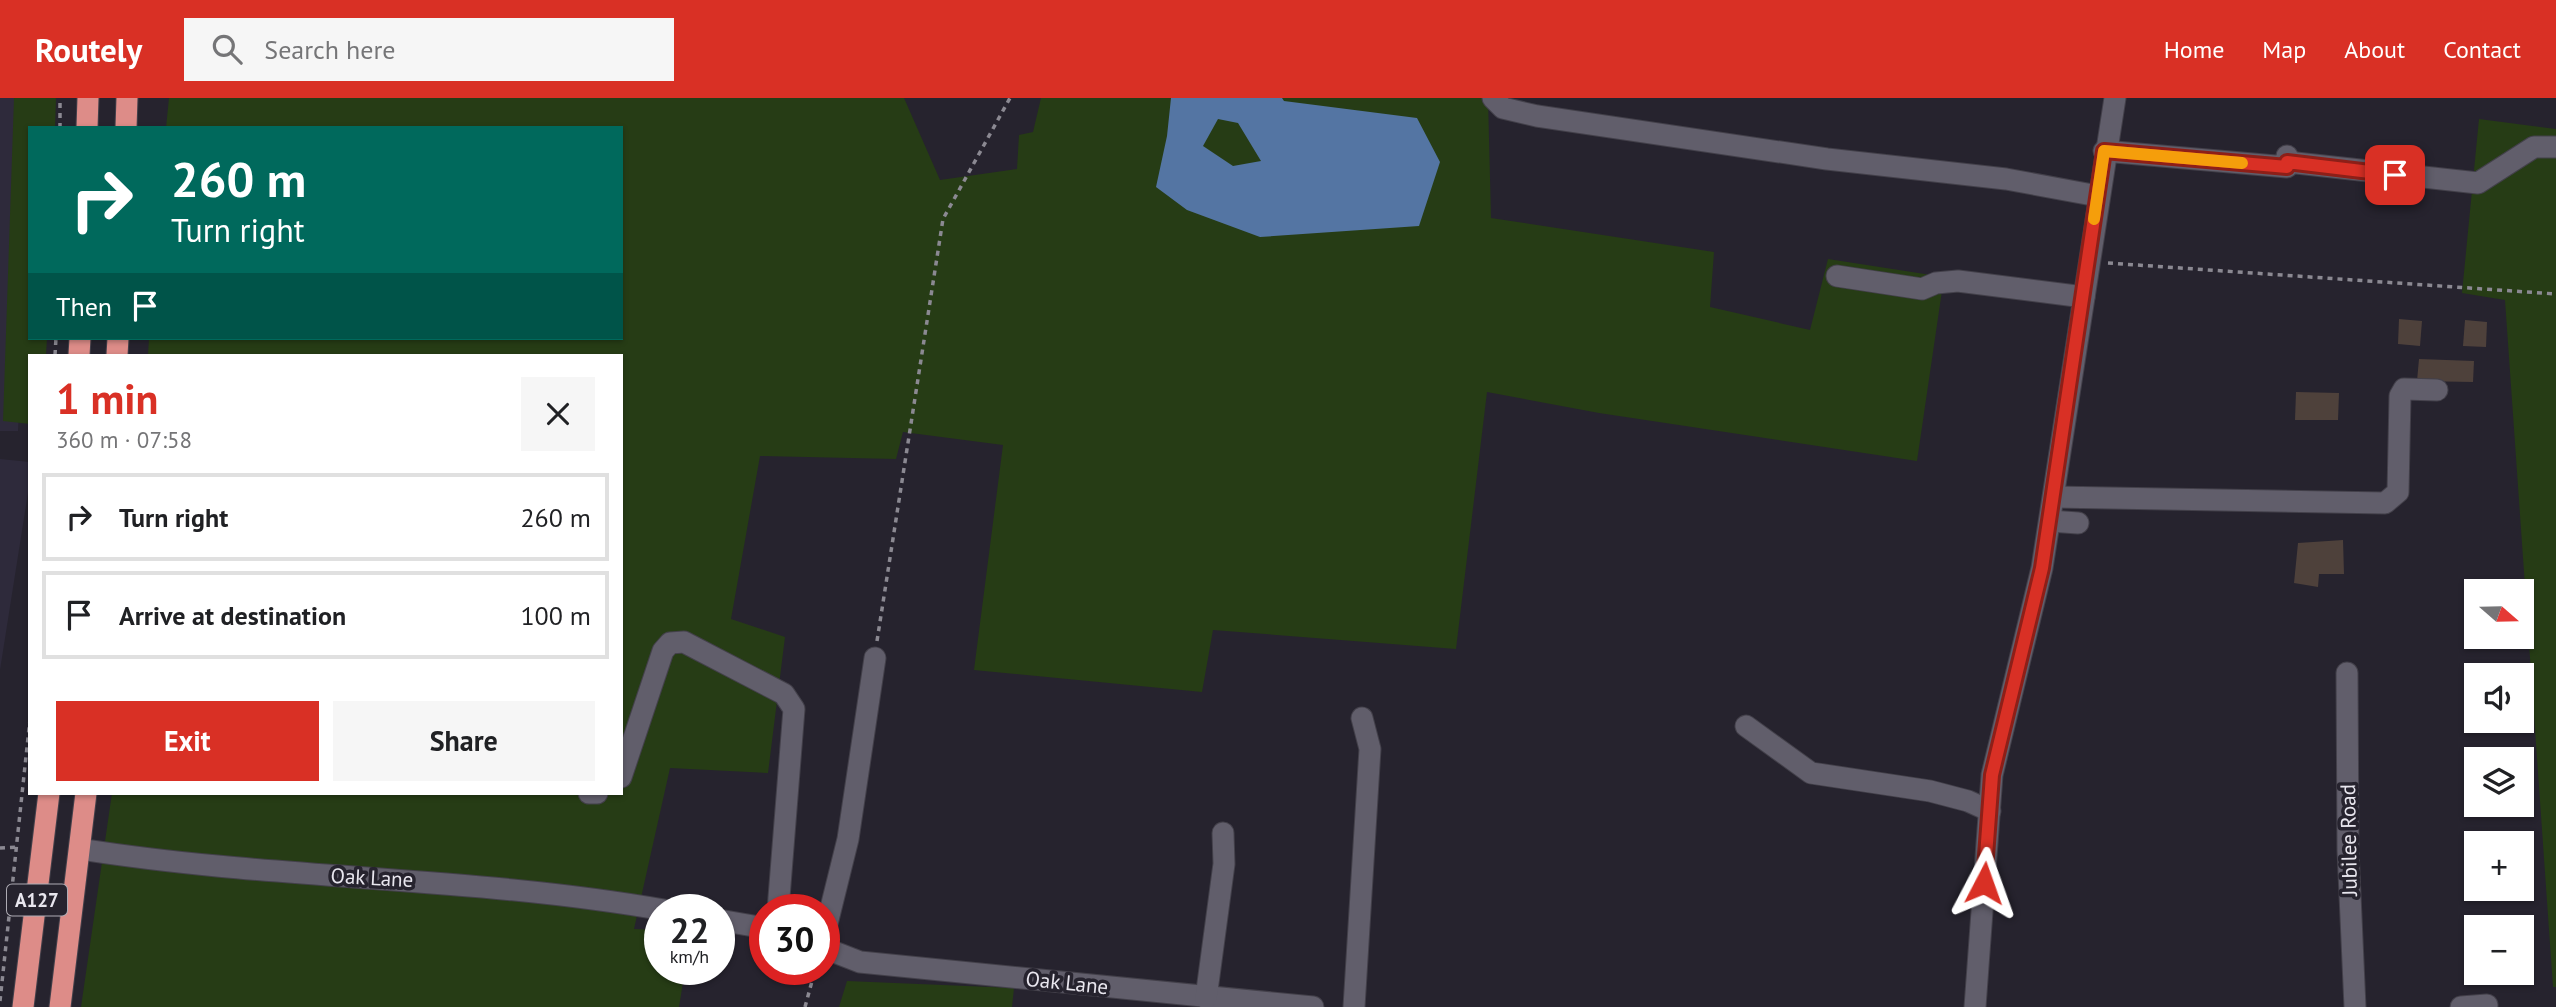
<!DOCTYPE html>
<meta charset="utf-8">
<style>
body{margin:0;font-family:"PT Sans",sans-serif;background:#f6f6f6;color:#202124;height:100vh;display:flex;flex-direction:column;font-size:26px;white-space:nowrap}
*{box-sizing:border-box;margin:0}
p{font-size:23px;color:#757577}
.icon{flex:none;width:38px;height:38px;fill:none;stroke:currentColor;stroke-width:2;stroke-linecap:round;stroke-linejoin:round}
.map{position:relative;flex:1;overflow:hidden}
.details{position:absolute;left:28px;top:256px;width:595px;height:441px;display:flex;flex-direction:column;background:#fff;border-radius:0px;box-shadow:0 2px 5px #0004}
.details>*{flex:none}
.hud{position:absolute;left:28px;top:28px;width:595px;height:214px;border-radius:0px;box-shadow:0 2px 5px #0004;background:#00695c;color:#fff;overflow:hidden}
.needle{width:46px;rotate:110deg}
.tools{position:absolute;left:2464px;top:481px;display:grid;gap:14px}
.tools a{display:grid;place-items:center;width:70px;height:70px;border-radius:0px;background:#fff;box-shadow:0 2px 5px #0004;font-size:35px}
.speed{position:absolute;left:644px;top:796px;display:flex;gap:14px;font-size:35px;font-weight:700;text-align:center}
.speed>*{display:grid;place-content:center;width:91px;height:91px;border-radius:50%;background:#fff;box-shadow:0 2px 5px #0004;line-height:1}
.speed small{font-size:18px;font-weight:400}
.speed .limit{border:10px solid #d22;background:#fff;color:#111}
.pin{position:absolute;display:grid;place-items:center;width:60px;height:60px;color:#fff;margin:-30px;border-radius:14px;box-shadow:0 4px 10px #0006}
.me{position:absolute;width:77px;margin:-38px;rotate:4deg;stroke-linejoin:round;filter:drop-shadow(0 0 5px #0008)}
.turn{display:flex;align-items:center;gap:24px;height:147px;padding:0 28px;font-size:32px}
.turn .icon{width:91px;height:91px;stroke-width:2.5}
.turn b{display:block;font-size:49px;line-height:60px}
.then{display:flex;align-items:center;height:66px;padding:0 28px;background:#0003;gap:14px;font-size:26px}
.round{display:grid;place-items:center;flex:none;width:74px;height:74px;border-radius:0px;background:#f6f6f6}
.overview{display:flex;align-items:center;justify-content:space-between;height:119px;padding:0 28px}
h1{font-size:42px;font-weight:800;line-height:52px;color:#d93025}
.button{display:flex;gap:14px;margin-top:auto;padding:14px 28px}
.button a{flex:1;height:80px;border-radius:0px;background:#d93025;color:#fff;font-size:28px;font-weight:800;line-height:80px;text-align:center}
.button a+a{background:#f6f6f6;color:#202124}
ul{padding:0;list-style:none}
li{display:flex;align-items:center;gap:21px;height:88px;margin:0 14px 10px;padding:0 14px;border:4px solid #e0e0e0;border-radius:0px}
li div{flex:1}
li b{display:block;font-size:26px}
li em{font-style:normal}
header{display:flex;align-items:center;gap:42px;box-sizing:border-box;height:98px;padding:0 35px;background:#d93025;color:#fff}
header strong{font-size:33px}
nav{display:flex;gap:38px;margin-inline-start:auto;font-size:24px}
.search{width:490px;height:63px;background:#f6f6f6;display:flex;align-items:center;gap:18px;box-sizing:border-box;padding:0 24px;border-radius:0px;color:#757577;font-size:26px}
.map>svg:first-child{display:block}
.built{fill:#2e2a3b}
.green{fill:#263c15}
.water{fill:#5475a3;fill-rule:evenodd}
.building{fill:#4e413b}
.lines{fill:none;stroke-linecap:round;stroke-linejoin:round}
.minor-casing{stroke:#43404a;stroke-width:23}
.highway-casing{stroke:#43404a;stroke-width:23}
.path{stroke:#8b8992;stroke-width:3.5;stroke-dasharray:5 5;stroke-linecap:butt}
.minor{stroke:#615e6b;stroke-width:21}
.highway{stroke:#dd8c88;stroke-width:21}
.route-casing{stroke:#8d1f18;stroke-width:18}
.route{stroke:#d93025;stroke-width:12}
.slow{stroke:#f59e0b;stroke-width:12}
.labels{text-anchor:middle;stroke-width:7;stroke-linejoin:round;paint-order:stroke}
.shield{fill:#26232e;stroke:#aeacb4;stroke-width:2}
.shield-label{font-size:19px;font-weight:bold;fill:#e8e6ee}
.street-label{font-size:21px;fill:#e8e6ee;stroke:#26232e}
</style>
<header>
<strong>Routely</strong>
<div class="search"><svg class="icon" aria-label="search" viewBox="0 0 24 24"><circle cx="10" cy="10" r="6"/><path d="M15 15l6 6"/></svg>Search here</div>
<nav><a>Home</a><a>Map</a><a>About</a><a>Contact</a></nav>
</header>
<div class="map">
<svg width="2556" height="909" viewBox="0 0 2556 909">
<rect width="100%" height="100%" fill="#26232e"/>
<g class="built">
<polygon points="0,0 32,0 18,333 0,333"/>
<polygon points="0,361 30,364 30,382 0,572"/>
</g>
<g class="green">
<polygon points="14,0 56,0 55,30 30,30 30,240 47,240 46,257 30,257 30,326 3,323"/>
<polygon points="169,0 904,0 940,82 1017,71 1019,37 1033,34 1041,0 1488,0 1491,120 1714,154 1710,209 1810,232 1828,161 1944,179 1917,363 1599,315 1487,294 1456,551 1213,532 1202,594 974,572 1003,347 903,334 896,361 760,358 731,521 785,539 768,675 670,670 634,831 660,832 660,872 685,872 679,909 81,909 112,695 621,695 621,257 148,257 149,240 621,240 621,30 166,30"/>
<polygon points="2479,21 2556,31 2556,889 2553,889 2505,202 2462,195"/>
<polygon points="847,883 1014,890 1012,909 839,909"/>
</g>
<path class="water" d="M 1171,0 L 1282,0 L 1284,3 L 1417,20 L 1440,64 L 1419,128 L 1260,139 L 1187,112 L 1156,89 L 1167,38 ZM 1218,21 L 1238,25 L 1261,63 L 1233,68 L 1203,48 Z"/>
<g class="building">
<polygon points="2399,221 2422,223 2420,248 2398,246"/>
<polygon points="2465,222 2487,224 2486,249 2463,248"/>
<polygon points="2419,261 2474,263 2473,284 2417,283"/>
<polygon points="2296,294 2339,295 2338,322 2295,322"/>
<polygon points="2343,442 2344,476 2319,476 2318,489 2294,485 2298,445"/>
<polygon points="2476,820 2502,821 2502,830 2475,830"/>
</g>
<g class="lines">
<g class="minor-casing">
<g id="minor">
<polyline points="1493,0 1503,10 1537,18 1827,61 2006,81 2098,98"/>
<polyline points="2104,53 2287,69 2287,58"/>
<polyline points="2287,64 2478,85 2534,49 2556,49"/>
<polyline points="1837,178 1922,191 1936,185 1958,183 2084,199"/>
<polyline points="2054,399 2385,405 2398,394 2400,298 2404,291 2437,292"/>
<polyline points="2050,423 2078,425"/>
<polyline points="2347,575 2348,752 2355,909"/>
<polyline points="1746,628 1811,675 1930,693 1968,703 1990,713"/>
<polyline points="621,679 663,553 670,545 684,544 784,596 794,611 778,812"/>
<polyline points="589,695 597,695"/>
<path d="M 80,751 C 274,782 471,778 664,812"/>
<polyline points="719,822 765,830"/>
<polyline points="824,838 848,741 875,560"/>
<polyline points="824,850 860,864 1313,909"/>
<polyline points="1206,900 1224,766 1223,735"/>
<polyline points="1354,909 1370,651 1362,620"/>
<polyline points="1975,909 1992,677 2042,470 2115,0"/>
<polyline points="2461,909 2487,907"/>
</g>
</g>
<g class="highway-casing">
<g id="highway">
<polyline points="87,30 88,0"/>
<polyline points="126,30 127,0"/>
<polyline points="79,257 80,240"/>
<polyline points="117,257 118,240"/>
<polyline points="23,909 49,695"/>
<polyline points="60,909 86,695"/>
</g>
</g>
<g class="path">
<polyline points="60,30 60,0"/>
<polyline points="2108,165 2556,196"/>
<polyline points="55,257 56,240"/>
<polyline points="877,543 943,121 1010,0"/>
<polyline points="0,750 19,749"/>
<polyline points="0,903 30,621"/>
<polyline points="805,909 815,872"/>
</g>
<use href="#minor" class="minor"/>
<use href="#highway" class="highway"/>
</g>
<g class="lines">
<g class="route-casing">
<polyline id="route" points="1984,785 1992,677 2042,470 2104,53 2287,69 2287,64 2395,77"/>
</g>
<use href="#route" class="route"/>
<polyline class="slow" points="2094,121 2104,53 2242,65"/>
</g>
<g class="labels">
<rect class="shield" x="7" y="786.5" width="60" height="31" rx="5"/>
<g class="shield-label">
<text x="37" y="809">A127</text>
</g>
<g class="street-label">
<text transform="translate(2349 742) rotate(-91)" y="7">Jubilee Road</text>
<text transform="translate(372 780) rotate(3)" y="7">Oak Lane</text>
<text transform="translate(1067 885) rotate(6)" y="7">Oak Lane</text>
</g>
</g>
</svg>
<div class="tools">
<a><svg class="needle" viewBox="-14 -14 28 28"><path d="M0-13l5 13h-10z" fill="#e53935"/><path d="M0 13l5-13h-10z" fill="#757577"/></svg></a>
<a><svg class="icon" aria-label="sound" viewBox="0 0 24 24"><path d="M4 9h4l5-4v14l-5-4H4zM17 9q2 3 0 6"/></svg></a>
<a><svg class="icon" aria-label="layers" viewBox="0 0 24 24"><path d="M12 4l9 5-9 5-9-5zM3 14l9 5 9-5"/></svg></a>
<a>+</a>
<a>−</a>
</div>
<div class="speed"><div>22<small>km/h</small></div><div class="limit">30</div></div>
<div class="pin" style="left:2395px;top:77px;background:#d93025"><svg class="icon" aria-label="arrive" viewBox="0 0 24 24"><path d="M6 21V4h12l-3 4 3 4H6"/></svg></div>
<svg class="me" style="left:1984px;top:785px" viewBox="-20 -20 40 40"><path d="M0-17L14 15 0 8-14 15z" fill="#d93025" stroke="#fff" stroke-width="4"/></svg>
<div class="hud">
<div class="turn"><svg class="icon" aria-label="right" viewBox="0 0 24 24"><path d="M7 20v-9h11M14 6l5 5-5 5"/></svg><div><b>260 m</b>Turn right</div></div>
<div class="then">Then<svg class="icon" aria-label="arrive" viewBox="0 0 24 24"><path d="M6 21V4h12l-3 4 3 4H6"/></svg></div>
</div>
<section class="details">
<div class="overview"><div><h1>1 min</h1><p>360 m · 07:58</p></div><a class="round"><svg class="icon" aria-label="close" viewBox="0 0 24 24"><path d="M6 6l12 12M18 6L6 18"/></svg></a></div>
<ul>
<li><svg class="icon" aria-label="right" viewBox="0 0 24 24"><path d="M7 20v-9h11M14 6l5 5-5 5"/></svg><div><b>Turn right</b></div><em>260 m</em></li>
<li><svg class="icon" aria-label="arrive" viewBox="0 0 24 24"><path d="M6 21V4h12l-3 4 3 4H6"/></svg><div><b>Arrive at destination</b></div><em>100 m</em></li>
</ul>
<div class="button"><a>Exit</a><a>Share</a></div>
</section>
</div>
